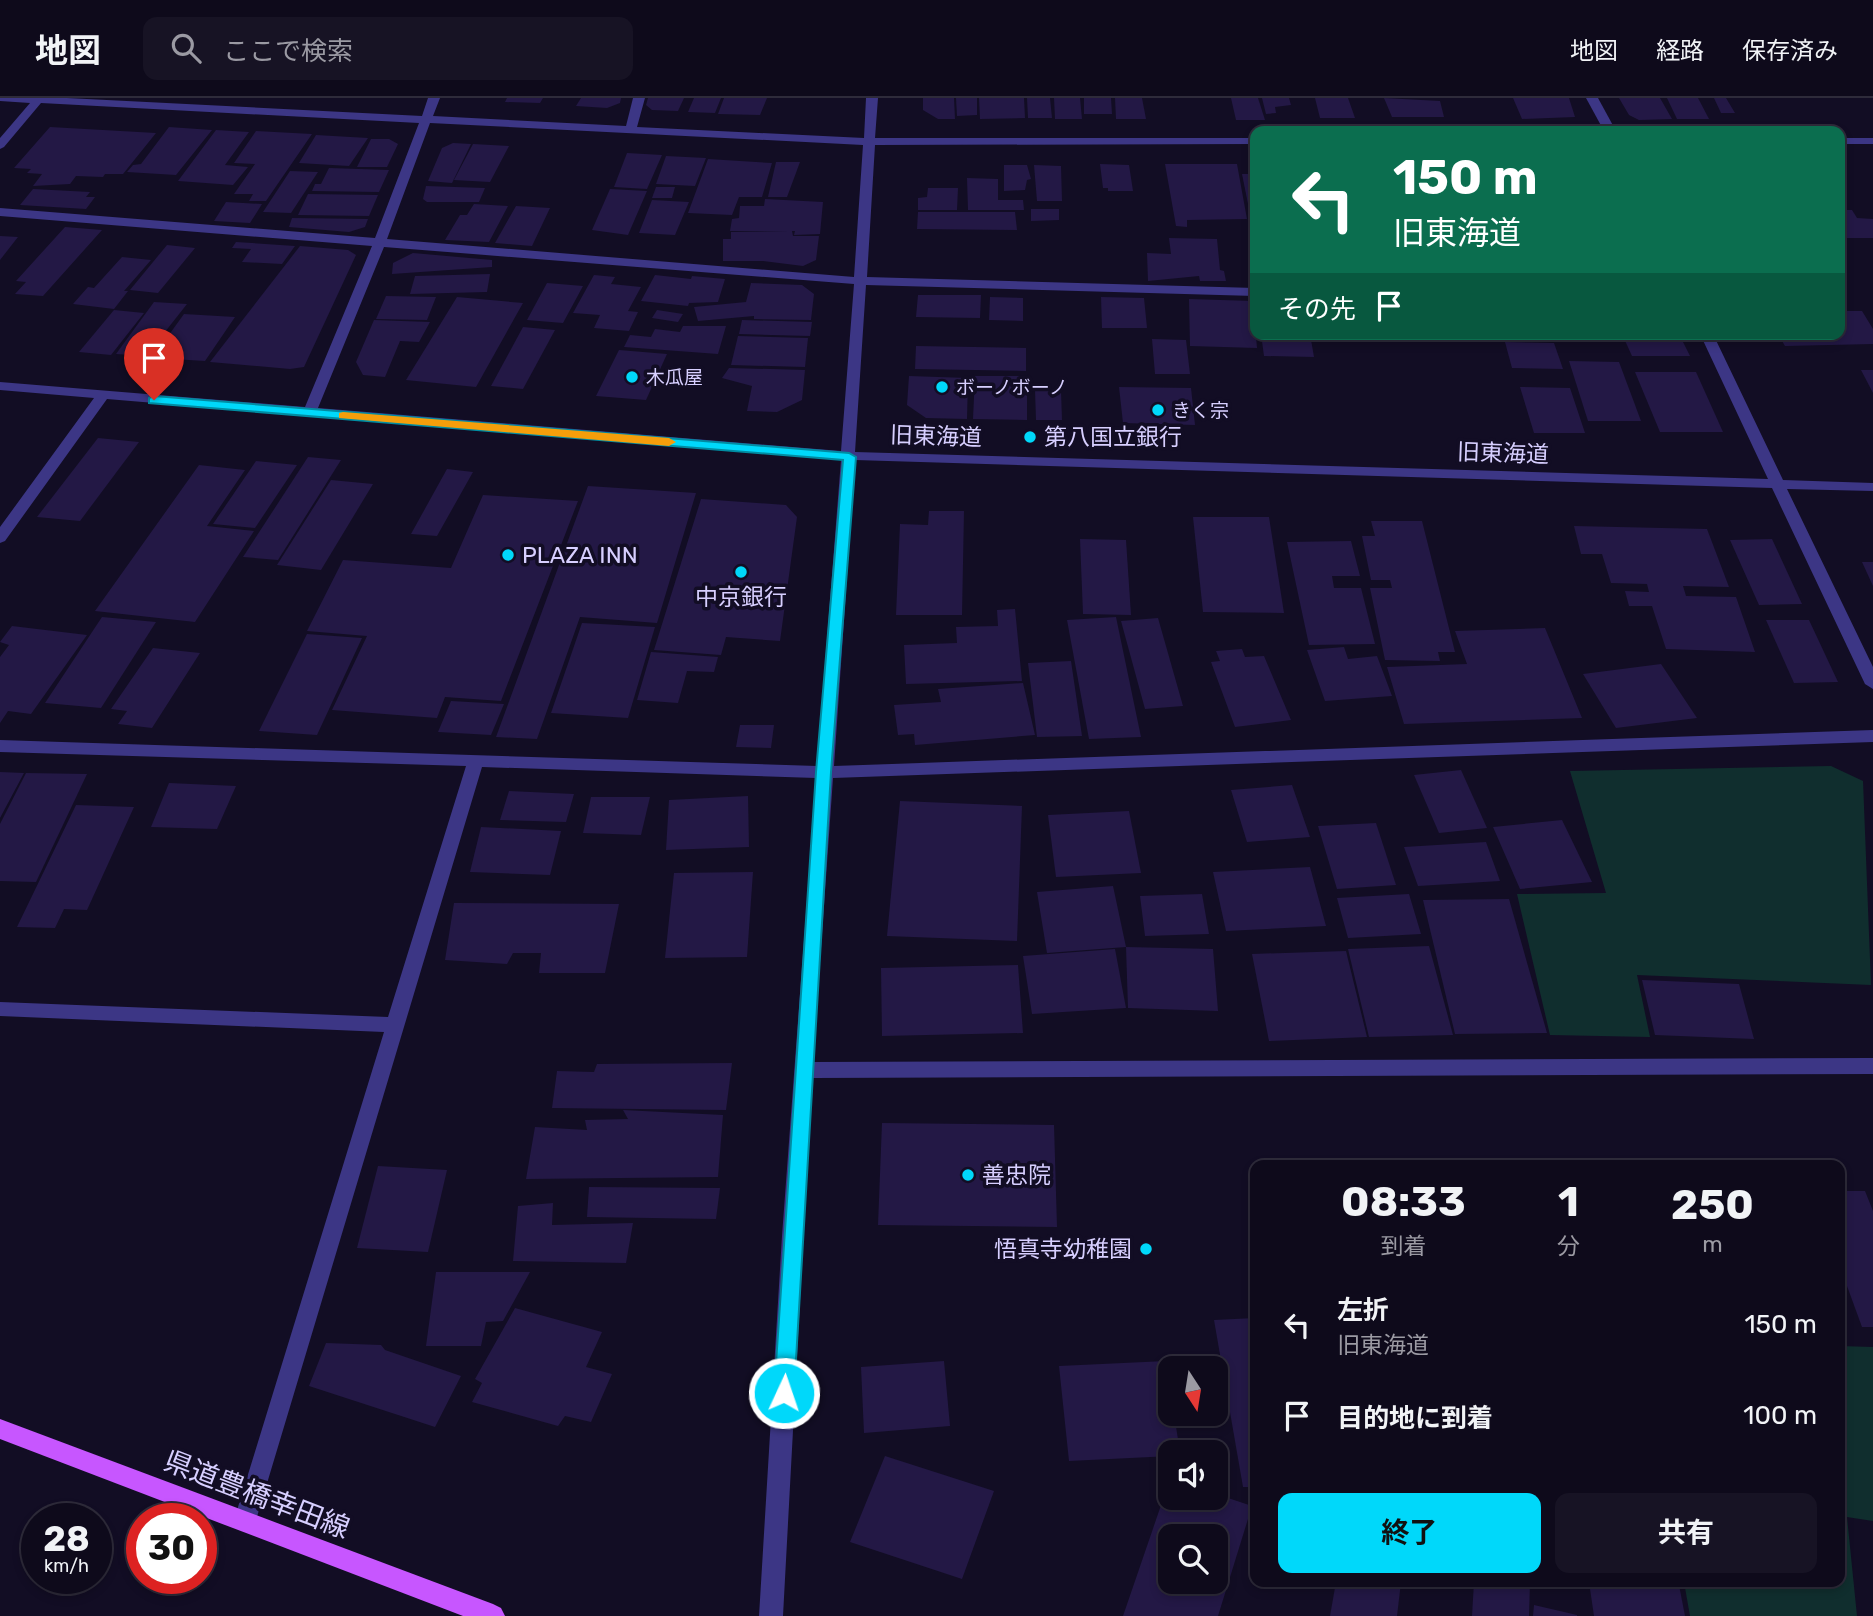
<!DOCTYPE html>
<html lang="ja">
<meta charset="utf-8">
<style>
body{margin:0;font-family:Rubik,"Noto Sans JP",sans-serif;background:#171324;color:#f1f3f6;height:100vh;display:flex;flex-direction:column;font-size:26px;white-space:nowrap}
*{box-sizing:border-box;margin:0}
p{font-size:23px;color:#9b9aa3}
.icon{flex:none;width:38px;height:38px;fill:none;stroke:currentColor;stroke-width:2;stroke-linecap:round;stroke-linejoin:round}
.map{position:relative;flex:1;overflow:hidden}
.details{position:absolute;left:1250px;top:1062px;width:595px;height:427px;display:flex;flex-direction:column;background:#0e0a1b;border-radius:14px;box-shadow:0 4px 10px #0003,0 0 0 2px #2e2b3a}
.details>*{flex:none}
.banner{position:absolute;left:1250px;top:28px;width:595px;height:214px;border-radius:14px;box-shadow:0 4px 10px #0003,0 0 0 2px #2e2b3a;background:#0b6e4f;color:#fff;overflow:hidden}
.needle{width:46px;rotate:168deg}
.buttons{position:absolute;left:1158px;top:1258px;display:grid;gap:14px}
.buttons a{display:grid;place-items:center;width:70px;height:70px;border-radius:14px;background:#0e0a1b;box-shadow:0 4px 10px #0003,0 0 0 2px #2e2b3a;font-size:35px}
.speed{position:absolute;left:21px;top:1405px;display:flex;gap:14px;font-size:35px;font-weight:700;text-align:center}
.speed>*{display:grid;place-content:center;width:91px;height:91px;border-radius:50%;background:#0e0a1b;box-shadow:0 4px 10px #0003,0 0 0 2px #2e2b3a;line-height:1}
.speed small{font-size:18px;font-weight:400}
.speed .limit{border:10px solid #d22;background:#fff;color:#111}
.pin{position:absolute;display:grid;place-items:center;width:60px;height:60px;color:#fff;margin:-72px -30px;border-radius:50% 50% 50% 0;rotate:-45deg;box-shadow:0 0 7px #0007}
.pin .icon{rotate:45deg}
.me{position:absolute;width:77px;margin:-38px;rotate:3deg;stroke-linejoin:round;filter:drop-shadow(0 0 5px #0008)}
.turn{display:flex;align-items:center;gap:24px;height:147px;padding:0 28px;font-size:32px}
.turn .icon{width:91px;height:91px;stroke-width:2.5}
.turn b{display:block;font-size:49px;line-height:60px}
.then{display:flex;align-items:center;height:66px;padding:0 28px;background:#0003;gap:14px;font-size:26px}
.eta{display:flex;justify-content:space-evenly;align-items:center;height:119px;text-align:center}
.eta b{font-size:42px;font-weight:700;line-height:49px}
.primary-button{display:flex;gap:14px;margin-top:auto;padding:14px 28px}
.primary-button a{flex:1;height:80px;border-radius:14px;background:#00d8fa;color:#111;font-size:28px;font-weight:700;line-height:80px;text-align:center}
.primary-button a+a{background:#171324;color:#f1f3f6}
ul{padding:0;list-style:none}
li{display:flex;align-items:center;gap:21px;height:91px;padding:0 28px}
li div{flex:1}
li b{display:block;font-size:26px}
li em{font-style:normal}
header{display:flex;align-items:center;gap:42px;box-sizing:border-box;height:98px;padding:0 35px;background:#0e0a1b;border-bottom:2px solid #2e2b3a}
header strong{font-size:33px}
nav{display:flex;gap:38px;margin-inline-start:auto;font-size:24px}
.search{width:490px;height:63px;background:#171324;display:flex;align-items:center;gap:18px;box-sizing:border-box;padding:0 24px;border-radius:14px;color:#9b9aa3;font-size:26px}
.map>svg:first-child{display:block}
.green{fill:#102e2e}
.building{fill:#231845;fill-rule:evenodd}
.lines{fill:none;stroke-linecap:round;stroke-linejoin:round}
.minor{fill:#3c3685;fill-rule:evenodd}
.major{fill:#c756ff;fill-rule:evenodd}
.route{fill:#00d8fa;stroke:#008ca2;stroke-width:2}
.slow{fill:#f59e0b}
.poi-dot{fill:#00d8fa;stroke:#120d24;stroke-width:2.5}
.labels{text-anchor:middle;stroke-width:7;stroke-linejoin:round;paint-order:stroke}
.far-poi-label{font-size:19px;fill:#d7cfff;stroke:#120d24;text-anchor:start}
.street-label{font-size:23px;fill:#d7cfff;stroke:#120d24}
.poi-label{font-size:23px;fill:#d7cfff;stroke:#120d24;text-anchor:start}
.near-street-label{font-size:28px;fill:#d7cfff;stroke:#120d24}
</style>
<header>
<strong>地図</strong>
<div class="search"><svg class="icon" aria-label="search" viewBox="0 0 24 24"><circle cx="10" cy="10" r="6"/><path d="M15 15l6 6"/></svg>ここで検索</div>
<nav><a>地図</a><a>経路</a><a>保存済み</a></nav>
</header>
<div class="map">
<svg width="1873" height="1518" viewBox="0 0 1873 1518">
<rect width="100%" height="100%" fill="#120d24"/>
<g class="green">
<polygon points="1831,668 1863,683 1871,887 1637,877 1650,939 1550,937 1517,796 1606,795 1570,673"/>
<polygon points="1839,1248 1873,1249 1873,1423 1847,1419 1857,1518 1690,1518 1684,1484 1839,1484"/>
</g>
<g class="building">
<polygon points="507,0 543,0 540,5 505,4"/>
<polygon points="581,0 621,0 620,5 607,10 576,8"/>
<polygon points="648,0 684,0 678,13 652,12 646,7"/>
<polygon points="694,0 721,0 715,15 688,14"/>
<polygon points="724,0 767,0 760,17 718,16"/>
<polygon points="923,0 954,0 955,21 938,21 923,12"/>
<polygon points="956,0 977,0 977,17 957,18"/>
<polygon points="979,0 1024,0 1025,20 980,21"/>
<polygon points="1027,0 1050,0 1052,20 1028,20"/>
<polygon points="1054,0 1080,0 1082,21 1055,21"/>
<polygon points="1084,0 1111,0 1112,16 1084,16"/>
<polygon points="1115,0 1142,0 1146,21 1116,21"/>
<polygon points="1231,0 1258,0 1265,22 1236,22"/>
<polygon points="1262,0 1289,0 1291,7 1275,9 1276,15 1266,16"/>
<polygon points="1315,0 1348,0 1355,20 1320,20"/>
<polygon points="1384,0 1440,3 1444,19 1392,19"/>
<polygon points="1513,0 1569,0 1575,19 1522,21"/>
<polygon points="1619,0 1660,0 1672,21 1639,22 1629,17"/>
<polygon points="1667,0 1698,0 1709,21 1677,21"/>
<polygon points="1714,0 1726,0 1735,15 1721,15"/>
<polygon points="50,29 156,35 123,76 105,76 103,79 76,78 70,86 33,88 42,76 27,75 31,71 14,70"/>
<polygon points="169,29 212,32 176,77 127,74 133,67 141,66"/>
<polygon points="216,32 249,34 225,67 248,69 233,87 178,83"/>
<polygon points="256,33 312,36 266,103 249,103 253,96 234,96 255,66 234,65"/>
<polygon points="316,37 368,40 349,68 299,65"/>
<polygon points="371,41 389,41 398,46 387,69 357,69"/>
<polygon points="453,45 471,46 452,85 428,83 442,50"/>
<polygon points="473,46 509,48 490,84 454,82"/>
<polygon points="627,55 662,57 647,91 614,89"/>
<polygon points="666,58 706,60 695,88 656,86"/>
<polygon points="708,61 772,65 762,99 739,99 732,117 688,115"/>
<polygon points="776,64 800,64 787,99 768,99"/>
<polygon points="1100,66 1129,67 1133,93 1108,93 1108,90 1103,90"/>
<polygon points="1165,66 1237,66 1247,121 1187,122 1187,129 1176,128"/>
<polygon points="1004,67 1027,67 1031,81 1027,82 1025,92 1004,93"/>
<polygon points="1034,67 1061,68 1062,103 1037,103"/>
<polygon points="329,70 389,72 379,94 312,93 315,86 321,86"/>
<polygon points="290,73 318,74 291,115 263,114"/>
<polygon points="1242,76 1255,76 1255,121 1251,121"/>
<polygon points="967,80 998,81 998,102 1023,102 1024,112 968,112"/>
<polygon points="426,88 485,90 479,104 427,104 423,101"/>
<polygon points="656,89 675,89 672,100 652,100"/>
<polygon points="928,90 958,90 957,112 918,112 918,100 927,99"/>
<polygon points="33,91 90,94 86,99 95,99 86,111 20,107"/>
<polygon points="610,91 647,93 628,137 592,132"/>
<polygon points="308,96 378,97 369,118 298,117"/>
<polygon points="765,101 823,104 820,136 794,137 795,133 792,133 793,138 819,138 816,162 803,168 763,163 723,163 723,141 731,141 731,134 789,134 730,133 732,121 739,120 740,108 764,108"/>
<polygon points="652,102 689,104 675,137 639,135"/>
<polygon points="226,104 262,106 250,125 214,123"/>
<polygon points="474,106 508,108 489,144 445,142 460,117 467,117"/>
<polygon points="516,108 550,110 532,148 495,145"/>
<polygon points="1031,111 1059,111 1059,122 1031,123"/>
<polygon points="1839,112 1852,112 1857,120 1873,121 1873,140 1841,140"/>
<polygon points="918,114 1015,114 1017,132 917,131"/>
<polygon points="292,120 368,121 365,129 349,134 289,129"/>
<polygon points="65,129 102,132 43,198 15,196 26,184 16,183"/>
<polygon points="0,138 18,139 0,162"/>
<polygon points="1169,140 1217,141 1220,172 1224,173 1226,183 1200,183 1199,178 1148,183 1147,155 1171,156"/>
<polygon points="236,144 295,148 282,166 242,164 251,151 232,150"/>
<polygon points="167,147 195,150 158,195 130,192"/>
<polygon points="300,148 348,152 356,157 304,269 290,271 210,264"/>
<polygon points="413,155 492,162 492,169 392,176 393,165"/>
<polygon points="122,159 151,162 124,193 128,193 114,211 73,206 88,189 94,190"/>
<polygon points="490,176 487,194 410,196 415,178"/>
<polygon points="594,177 615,179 611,186 641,189 628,213 638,214 629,233 594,230 600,217 573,215"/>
<polygon points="655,177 691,181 692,178 725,181 718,204 689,205 688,208 641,203"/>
<polygon points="547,185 583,188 563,225 527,222"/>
<polygon points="751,185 802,187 814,196 811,222 754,221 754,218 698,223 694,209 746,204"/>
<polygon points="918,197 981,197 980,220 916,219"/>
<polygon points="386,198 436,199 427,222 376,221"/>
<polygon points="457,199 523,205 476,289 406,282"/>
<polygon points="990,199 1023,200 1023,223 989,222"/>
<polygon points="1101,199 1144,200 1147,230 1102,230"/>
<polygon points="1189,201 1253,203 1257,250 1190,248"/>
<polygon points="154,204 187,206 146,258 116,256"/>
<polygon points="114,212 144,215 111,257 79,254"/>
<polygon points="657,212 683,216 678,224 652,220"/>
<polygon points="1839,213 1862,213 1873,231 1873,246 1785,248 1778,236 1839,236"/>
<polygon points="184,216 235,219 205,263 172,261 173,254 158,252"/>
<polygon points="374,222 430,224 419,244 400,243 385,279 363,277 356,264"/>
<polygon points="742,222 812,224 810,238 739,236"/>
<polygon points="683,228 726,228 718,256 624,249 630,237 651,239 655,231 680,234"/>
<polygon points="523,229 555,232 523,291 491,288"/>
<polygon points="1261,236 1310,236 1314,259 1264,258"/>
<polygon points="1622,236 1679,236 1690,258 1632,258"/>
<polygon points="738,238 808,240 805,269 731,267"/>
<polygon points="1152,241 1186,242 1190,276 1155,276"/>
<polygon points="1505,244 1554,245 1563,271 1512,270"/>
<polygon points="916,248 1026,250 1026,273 915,271"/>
<polygon points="619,252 667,256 646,302 596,298"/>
<polygon points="1569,263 1619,264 1641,323 1588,323"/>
<polygon points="729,270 805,272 802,302 777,314 747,313 752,288 722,280"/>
<polygon points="1861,272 1873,272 1873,295"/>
<polygon points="1635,274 1696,274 1723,334 1660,334"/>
<polygon points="909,278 968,280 967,321 926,320 907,307"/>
<polygon points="975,278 1027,278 1027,322 973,321"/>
<polygon points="1119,289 1191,290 1195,327 1123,325"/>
<polygon points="1520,289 1570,290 1585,335 1534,335"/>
<polygon points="1035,292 1061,293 1062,322 1036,322"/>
<polygon points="98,340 139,344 80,423 37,419"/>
<polygon points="308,359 341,362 278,462 243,459"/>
<polygon points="256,363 297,367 255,430 213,426"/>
<polygon points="199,367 245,372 207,428 254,433 195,524 95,513"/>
<polygon points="447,371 473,374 437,438 411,436"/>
<polygon points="331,382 373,386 321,472 277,467"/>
<polygon points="588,388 696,395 657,525 580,519 537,641 496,639"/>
<polygon points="483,397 578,403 501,603 445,599 437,620 332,612 367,538 307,533 343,462 451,470"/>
<polygon points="701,401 786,407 797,419 780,543 726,539 721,557 654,552"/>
<polygon points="929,413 964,413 962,517 896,517 900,426 928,427"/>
<polygon points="1193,419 1269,419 1284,515 1203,514"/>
<polygon points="1371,423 1422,423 1455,554 1438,554 1440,563 1385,562 1370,490 1392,490 1390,482 1371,482 1362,438 1375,438"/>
<polygon points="1574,428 1707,431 1729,489 1683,488 1686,498 1736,499 1755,554 1666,551 1652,508 1629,508 1625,493 1649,494 1647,486 1611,485 1602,456 1581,456"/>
<polygon points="1080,441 1126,442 1131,517 1083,516"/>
<polygon points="1772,441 1802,506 1759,507 1730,442"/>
<polygon points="1351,443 1360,478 1332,478 1334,490 1361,490 1375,546 1309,547 1287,444"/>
<polygon points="1862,464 1873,464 1873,488"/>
<polygon points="1015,511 1022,583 906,586 904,547 957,545 956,529 998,528 997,512"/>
<polygon points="102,519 156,524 101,610 45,605"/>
<polygon points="1116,519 1141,639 1089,641 1067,522"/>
<polygon points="1158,520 1183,608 1145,611 1121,523"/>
<polygon points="1766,522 1809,522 1838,584 1794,585"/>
<polygon points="582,525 655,529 628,620 551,615"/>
<polygon points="12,528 87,537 31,616 8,613 0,625 0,559 9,547 0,544"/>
<polygon points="1545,530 1582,620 1404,626 1387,569 1467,566 1455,533"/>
<polygon points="307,536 362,540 317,637 259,633"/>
<polygon points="1344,549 1348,561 1377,558 1392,598 1325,603 1307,552"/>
<polygon points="153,550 200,555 152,630 118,626 127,613 111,611"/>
<polygon points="1242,551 1245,559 1264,558 1291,622 1235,629 1211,564 1220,563 1216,553"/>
<polygon points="651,554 718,559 714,574 687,573 678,605 637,602"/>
<polygon points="1071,563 1082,638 1037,639 1028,565"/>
<polygon points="1661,566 1697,620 1616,630 1583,576"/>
<polygon points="1023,585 1035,637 915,647 914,636 898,637 894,607 941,604 938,591"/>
<polygon points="451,603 504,606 491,637 438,634"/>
<polygon points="740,627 774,627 771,650 736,649"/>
<polygon points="1461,672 1487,730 1439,735 1414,677"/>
<polygon points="0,674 24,675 0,720"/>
<polygon points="26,675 87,676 36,784 0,783 0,726"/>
<polygon points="169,685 236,688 217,731 151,729"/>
<polygon points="1292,687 1310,739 1247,744 1231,692"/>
<polygon points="509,693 574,696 566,724 500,722"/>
<polygon points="748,698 749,749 666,752 669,702"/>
<polygon points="591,699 650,699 641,737 583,735"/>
<polygon points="900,703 1022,708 1017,843 887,838"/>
<polygon points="76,707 134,709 87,812 64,811 55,830 17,829"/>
<polygon points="1129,713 1141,775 1056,779 1048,717"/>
<polygon points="1562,722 1592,784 1520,791 1493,729"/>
<polygon points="1376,725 1396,787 1337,791 1318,728"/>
<polygon points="481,729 561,733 550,777 470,774"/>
<polygon points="1486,744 1500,783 1418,788 1404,749"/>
<polygon points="1310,769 1326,828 1226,833 1213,774"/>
<polygon points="753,774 747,859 665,860 674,775"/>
<polygon points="1113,788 1126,849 1047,855 1037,794"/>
<polygon points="1202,796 1209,836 1145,838 1140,798"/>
<polygon points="1409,796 1421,836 1348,840 1337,800"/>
<polygon points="1509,801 1547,935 1455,936 1423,802"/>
<polygon points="454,805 619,806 605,875 539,875 541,855 513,855 507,866 445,862"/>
<polygon points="1429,848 1453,937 1369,939 1348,851"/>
<polygon points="1126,849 1213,851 1218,913 1128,910"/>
<polygon points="1115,851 1126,910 1032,916 1023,858"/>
<polygon points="1346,853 1367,939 1269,943 1252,856"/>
<polygon points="1018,867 1023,935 882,938 881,870"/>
<polygon points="1642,882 1739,886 1754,941 1655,937"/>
<polygon points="732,965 726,1012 552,1010 557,973 594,974 597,966"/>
<polygon points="623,1012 723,1017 718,1079 526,1081 535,1029 587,1032 585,1022 628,1021"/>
<polygon points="882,1025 1054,1027 1057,1129 878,1127"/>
<polygon points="378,1068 447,1072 428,1154 357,1150"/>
<polygon points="589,1089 720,1090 716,1121 587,1119"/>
<polygon points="1839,1093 1865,1093 1873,1113 1873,1229 1862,1229 1839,1166"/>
<polygon points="553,1105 552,1127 633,1125 626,1165 513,1163 518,1108"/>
<polygon points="436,1174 530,1174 503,1223 486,1224 481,1248 426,1248"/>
<polygon points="515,1210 602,1234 586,1269 612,1276 591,1324 565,1318 558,1328 472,1304 482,1285 475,1281"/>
<polygon points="1255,1220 1255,1389 1243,1389 1214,1222"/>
<polygon points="326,1245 381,1247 385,1252 461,1278 435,1329 309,1288"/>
<polygon points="944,1263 950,1328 864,1335 861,1269"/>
<polygon points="1166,1263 1171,1316 1174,1316 1180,1354 1171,1354 1171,1358 1069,1363 1059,1268"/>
<polygon points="885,1358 994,1393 962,1481 850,1444"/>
<path d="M 1170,1381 L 1171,1400 L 1216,1400 L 1216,1396 L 1252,1408 L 1218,1518 L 1123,1518 ZM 1171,1438 L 1216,1438 L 1216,1484 L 1171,1484 Z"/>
<polygon points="1336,1484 1401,1484 1397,1518 1330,1518"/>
<polygon points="1474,1484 1530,1484 1529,1518 1472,1518"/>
<polygon points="1589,1484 1679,1487 1685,1518 1594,1518"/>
<polygon points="1534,1507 1577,1517 1577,1518 1533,1518"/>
</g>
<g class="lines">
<g class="minor">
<path d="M 0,0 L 67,0 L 422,18 L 428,0 L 440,0 L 433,18 L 626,28 L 633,0 L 645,0 L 637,29 L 864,40 L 866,0 L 878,0 L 875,40 L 1255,40 L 1255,46 L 875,47 L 867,179 L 1255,190 L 1255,198 L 866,187 L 855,354 L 1768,381 L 1700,236 L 1713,236 L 1783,382 L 1873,385 L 1873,393 L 1787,391 L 1873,569 L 1873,591 L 1865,586 L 1772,390 L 855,362 L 834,668 L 1873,632 L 1873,644 L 833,680 L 813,964 L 1873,960 L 1873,976 L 812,980 L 783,1518 L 759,1518 L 782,1138 L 816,680 L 482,669 L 256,1422 L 253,1430 L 245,1433 L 237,1430 L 234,1422 L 384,934 L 0,918 L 0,904 L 388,919 L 466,668 L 0,654 L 0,642 L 817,668 L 841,362 L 107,301 L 5,443 L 0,445 L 0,429 L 94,300 L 0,292 L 0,284 L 305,309 L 372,148 L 0,118 L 0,110 L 375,140 L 419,25 L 41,5 L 4,49 L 0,51 L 0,40 L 30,5 L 0,3 ZM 430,25 L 863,47 L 854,179 L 387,141 ZM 384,149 L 854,186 L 841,353 L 318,310 Z"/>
<polygon points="1586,0 1598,0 1616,33 1604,33"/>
<rect x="1839" y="40" width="34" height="6"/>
</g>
<polygon class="major" points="0,1321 493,1506 501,1510 505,1518 463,1518 0,1341"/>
</g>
<polygon class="route" points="154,298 849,355 856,359 831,674 794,1295 791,1301 784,1304 777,1301 774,1295 816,674 843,362 149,305 149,300"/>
<polygon class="slow" points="343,314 669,340 676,344 669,348 339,320 339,315"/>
<g class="poi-dot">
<circle cx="632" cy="279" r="7"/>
<circle cx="942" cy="289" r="7"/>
<circle cx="1158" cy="312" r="7"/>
<circle cx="1030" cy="339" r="7"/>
<circle cx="508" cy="457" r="7"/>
<circle cx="741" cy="474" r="7"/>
<circle cx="968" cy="1077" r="7"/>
<circle cx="1146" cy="1151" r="7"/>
</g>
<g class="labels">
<g class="far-poi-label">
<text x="646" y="286">木瓜屋</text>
<text x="956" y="296">ボーノボーノ</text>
<text x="1172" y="319">きく宗</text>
</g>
<g class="street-label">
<text transform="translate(936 338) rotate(2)" y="8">旧東海道</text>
<text transform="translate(1503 355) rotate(2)" y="8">旧東海道</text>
</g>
<g class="poi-label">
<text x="1044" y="347">第八国立銀行</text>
<text x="522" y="465">PLAZA INN</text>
<text x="741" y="507" text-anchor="middle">中京銀行</text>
<text x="982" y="1085">善忠院</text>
<text x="1132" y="1159" text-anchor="end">悟真寺幼稚園</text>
</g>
<g class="near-street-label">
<text transform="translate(257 1396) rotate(21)" y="10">県道豊橋幸田線</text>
</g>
</g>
</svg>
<div class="buttons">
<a><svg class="needle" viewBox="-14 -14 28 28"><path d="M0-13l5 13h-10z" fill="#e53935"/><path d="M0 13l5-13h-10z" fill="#9b9aa3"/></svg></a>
<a><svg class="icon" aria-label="sound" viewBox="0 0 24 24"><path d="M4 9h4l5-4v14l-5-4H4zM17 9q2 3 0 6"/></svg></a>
<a><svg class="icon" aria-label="search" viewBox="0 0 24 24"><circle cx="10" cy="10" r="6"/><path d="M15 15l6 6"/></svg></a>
</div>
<div class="speed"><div>28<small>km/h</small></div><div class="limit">30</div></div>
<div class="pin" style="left:154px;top:302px;background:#d93025"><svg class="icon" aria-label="arrive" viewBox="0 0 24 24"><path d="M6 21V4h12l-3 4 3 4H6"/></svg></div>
<svg class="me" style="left:784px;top:1295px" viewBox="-20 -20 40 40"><circle r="17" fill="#00d8fa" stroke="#fff" stroke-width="3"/><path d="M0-11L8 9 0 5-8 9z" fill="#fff"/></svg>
<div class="banner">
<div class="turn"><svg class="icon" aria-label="left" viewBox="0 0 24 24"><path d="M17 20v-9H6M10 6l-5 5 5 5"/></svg><div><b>150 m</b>旧東海道</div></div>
<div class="then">その先<svg class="icon" aria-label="arrive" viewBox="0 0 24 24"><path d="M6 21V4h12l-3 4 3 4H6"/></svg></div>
</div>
<section class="details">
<div class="eta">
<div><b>08:33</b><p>到着</p></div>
<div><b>1</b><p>分</p></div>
<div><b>250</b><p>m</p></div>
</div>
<ul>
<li><svg class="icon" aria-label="left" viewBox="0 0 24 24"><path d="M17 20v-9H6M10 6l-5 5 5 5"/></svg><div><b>左折</b><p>旧東海道</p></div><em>150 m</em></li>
<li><svg class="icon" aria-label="arrive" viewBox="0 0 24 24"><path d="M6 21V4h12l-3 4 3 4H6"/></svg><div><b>目的地に到着</b></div><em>100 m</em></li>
</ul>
<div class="primary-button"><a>終了</a><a>共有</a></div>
</section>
</div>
